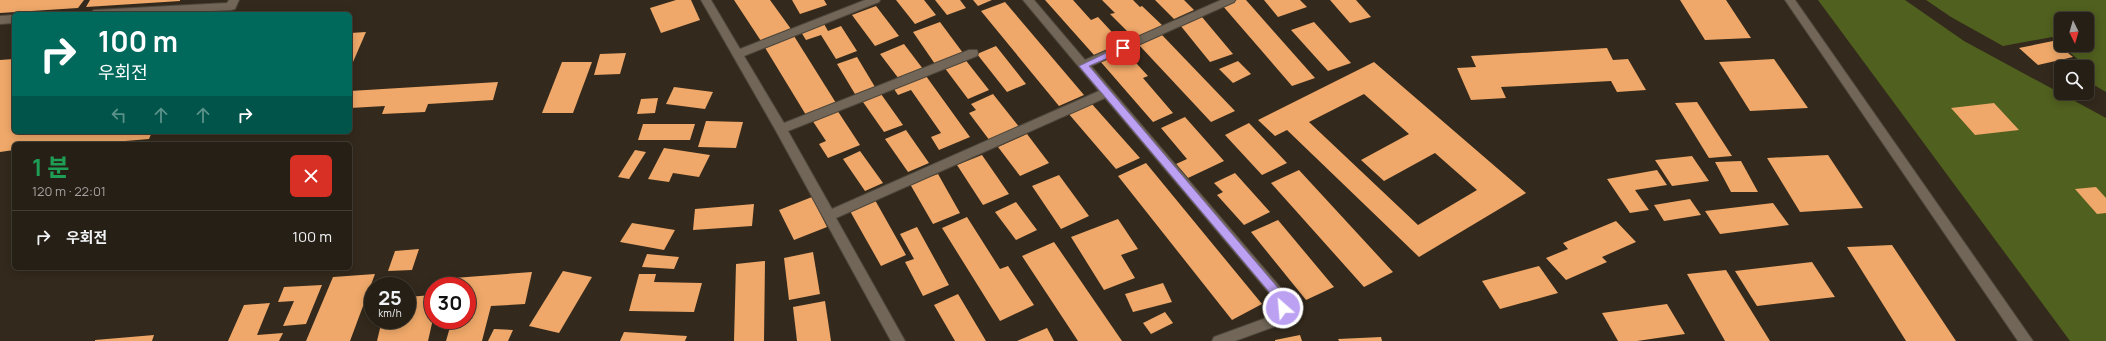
<!DOCTYPE html>
<html lang="ko">
<meta charset="utf-8">
<style>
body{margin:0;font-family:Manrope,"Noto Sans KR",sans-serif;background:#322c22;color:#f1f3f6;height:100vh;display:flex;flex-direction:column;font-size:15px;white-space:nowrap}
*{box-sizing:border-box;margin:0}
p{font-size:13px;color:#a4a2a0}
.icon{flex:none;width:22px;height:22px;fill:none;stroke:currentColor;stroke-width:2;stroke-linecap:round;stroke-linejoin:round}
.map{position:relative;flex:1;overflow:hidden}
.panel{position:absolute;left:12px;top:142px;width:340px;height:128px;display:flex;flex-direction:column;background:#261f15;border-radius:6px;box-shadow:0 2px 10px #0003,0 0 0 1px #423d34}
.panel>*{flex:none}
.top-card{position:absolute;left:12px;top:12px;width:340px;height:122px;border-radius:6px;box-shadow:0 2px 10px #0003,0 0 0 1px #423d34;background:#00695c;color:#fff;overflow:hidden}
.needle{width:26px;rotate:175deg}
.tools{position:absolute;left:2054px;top:12px;display:grid;gap:8px}
.tools a{display:grid;place-items:center;width:40px;height:40px;border-radius:6px;background:#261f15;box-shadow:0 2px 10px #0003,0 0 0 1px #423d34;font-size:20px}
.speed{position:absolute;left:364px;top:277px;display:flex;gap:8px;font-size:20px;font-weight:700;text-align:center}
.speed>*{display:grid;place-content:center;width:52px;height:52px;border-radius:50%;background:#261f15;box-shadow:0 2px 10px #0003,0 0 0 1px #423d34;line-height:1}
.speed small{font-size:10px;font-weight:400}
.speed .limit{border:6px solid #d22;background:#fff;color:#111}
.pin{position:absolute;display:grid;place-items:center;width:34px;height:34px;color:#fff;margin:-17px;border-radius:8px;box-shadow:0 2px 6px #0006}
.me{position:absolute;width:44px;margin:-22px;rotate:333deg;stroke-linejoin:round;filter:drop-shadow(0 0 3px #0008)}
.turn{display:flex;align-items:center;gap:14px;height:84px;padding:0 20px;font-size:18px}
.turn .icon{width:52px;height:52px;stroke-width:2.5}
.turn b{display:block;font-size:28px;line-height:34px}
.lanes{display:flex;align-items:center;height:38px;padding:0 20px;background:#0003;justify-content:center;gap:20px;direction:ltr}
.lanes .off{opacity:.35}
.round{display:grid;place-items:center;flex:none;width:42px;height:42px;border-radius:6px;background:#322c22}
.overview{display:flex;align-items:center;justify-content:space-between;height:68px;padding:0 20px}
h1{font-size:24px;font-weight:700;line-height:30px;color:#1e9e55}
ul{padding:0;list-style:none}
li{display:flex;align-items:center;gap:12px;height:52px;padding:0 20px;border-top:1px solid #423d34}
li div{flex:1}
li b{display:block;font-size:15px}
li em{font-style:normal}
.map>svg:first-child{display:block}
.forest{fill:#50601e}
.building{fill:#efa869;fill-rule:evenodd}
.lines{fill:none;stroke-linecap:round;stroke-linejoin:round}
.minor-casing{stroke:#4e463b;stroke-width:2}
.minor{fill:#716657;fill-rule:evenodd}
.route{fill:#bca0f2;stroke:#7a689d}
</style>
<div class="map">
<svg width="2106" height="341" viewBox="0 0 2106 341">
<rect width="100%" height="100%" fill="#33291c"/>
<g class="forest">
<polygon points="1818,0 1905,0 1964,41 2106,118 2106,341 2070,341"/>
<polygon points="1926,0 2106,0 2106,92 2087,81 2087,67 2061,66 2081,62 2061,45 2087,45 2087,19 2061,19 2061,45 2052,37 2003,46 1951,17"/>
</g>
<g class="building">
<polygon points="0,0 84,0 78,8 0,13"/>
<polygon points="90,0 180,0 180,1 86,7"/>
<polygon points="676,0 691,0 700,20 661,33 650,8"/>
<polygon points="734,0 770,0 791,29 761,41"/>
<polygon points="792,0 824,0 827,5 800,14"/>
<polygon points="896,0 924,0 936,15 915,24"/>
<polygon points="935,0 960,0 966,8 947,15"/>
<polygon points="973,0 992,0 978,6"/>
<polygon points="1045,0 1073,0 1091,20 1098,17 1122,43 1094,55"/>
<polygon points="1102,0 1133,0 1140,7 1142,6 1163,26 1135,39 1110,14 1115,13"/>
<polygon points="1155,0 1184,0 1194,10 1174,19"/>
<polygon points="1237,0 1246,0 1315,78 1292,86 1222,5"/>
<polygon points="1264,0 1300,0 1307,7 1278,17"/>
<polygon points="1330,0 1356,0 1371,17 1350,23"/>
<polygon points="1680,0 1726,0 1751,38 1705,40"/>
<polygon points="1005,2 1084,95 1059,106 981,11"/>
<polygon points="876,6 899,36 875,46 852,15"/>
<polygon points="1202,17 1233,54 1210,62 1180,25"/>
<polygon points="940,22 963,53 935,64 913,32"/>
<polygon points="1314,22 1351,63 1328,71 1291,30"/>
<polygon points="824,24 828,31 841,26 857,51 836,59 821,35 806,40 801,32"/>
<polygon points="366,32 350,69 350,33"/>
<polygon points="1162,35 1235,111 1211,122 1139,45"/>
<polygon points="794,36 836,103 806,115 764,46"/>
<polygon points="2053,41 2073,57 2038,65 2019,48"/>
<polygon points="904,44 923,69 899,79 880,54"/>
<polygon points="996,46 1026,84 1007,92 977,54"/>
<polygon points="1607,48 1613,60 1628,59 1646,90 1617,92 1611,81 1501,87 1506,98 1471,100 1457,68 1476,67 1471,56"/>
<polygon points="1125,51 1148,76 1143,78 1173,113 1153,122 1100,61"/>
<polygon points="626,53 620,74 594,75 600,54"/>
<polygon points="857,57 875,87 855,94 837,64"/>
<polygon points="964,58 989,90 968,99 944,67"/>
<polygon points="14,59 14,132 152,132 149,139 89,144 14,144 14,150 0,152 0,60"/>
<polygon points="1774,59 1808,108 1750,111 1719,62"/>
<polygon points="1238,61 1251,74 1233,83 1219,69"/>
<polygon points="562,62 592,62 573,113 542,113"/>
<path d="M 1374,62 L 1526,193 L 1419,257 L 1287,130 L 1275,136 L 1258,120 ZM 1364,94 L 1409,134 L 1361,160 L 1384,181 L 1435,153 L 1477,190 L 1418,225 L 1309,122 Z"/>
<polygon points="926,76 970,137 939,150 931,137 941,133 911,90 898,95 894,89"/>
<polygon points="498,82 493,100 428,104 425,112 382,114 385,106 350,108 350,91"/>
<polygon points="674,87 713,92 705,109 666,104"/>
<polygon points="881,94 903,125 884,132 863,102"/>
<polygon points="993,94 1020,128 990,141 969,113 976,110 971,104"/>
<polygon points="658,98 655,113 637,114 641,99"/>
<polygon points="1697,102 1732,156 1709,158 1675,103"/>
<polygon points="1091,103 1140,158 1116,169 1068,113"/>
<polygon points="1994,103 2019,130 1975,135 1951,108"/>
<polygon points="837,110 860,145 828,158 819,144 826,141 812,120"/>
<polygon points="1185,117 1224,161 1188,178 1176,164 1187,159 1161,128"/>
<polygon points="706,121 743,122 736,148 698,147"/>
<polygon points="1249,123 1287,163 1262,175 1225,135"/>
<polygon points="643,124 695,124 690,140 638,140"/>
<polygon points="906,130 929,163 908,172 885,139"/>
<polygon points="1027,134 1049,163 1020,176 998,147"/>
<polygon points="664,148 710,155 699,177 673,173 669,182 648,179"/>
<polygon points="635,150 646,152 629,179 618,177"/>
<polygon points="860,151 883,183 865,191 843,159"/>
<polygon points="982,155 1009,194 983,205 957,165"/>
<polygon points="1828,155 1863,208 1800,212 1767,158"/>
<polygon points="1692,156 1709,181 1672,186 1655,160"/>
<polygon points="1741,161 1758,192 1731,192 1715,162"/>
<polygon points="1146,163 1262,304 1232,320 1118,176"/>
<polygon points="1299,170 1393,272 1364,287 1271,183"/>
<polygon points="1657,170 1667,185 1635,190 1649,210 1630,213 1607,179"/>
<polygon points="1235,173 1270,212 1244,225 1217,195 1223,192 1214,183"/>
<polygon points="938,174 960,213 933,224 910,184"/>
<polygon points="1059,175 1089,216 1061,229 1032,186"/>
<polygon points="2096,187 2106,198 2106,213 2097,214 2075,189"/>
<polygon points="812,197 827,227 794,240 779,210"/>
<polygon points="1690,199 1701,215 1664,221 1654,205"/>
<polygon points="875,200 906,255 881,266 850,211"/>
<polygon points="1016,202 1037,230 1016,240 995,212"/>
<polygon points="1773,203 1789,225 1720,234 1705,211"/>
<polygon points="754,204 752,226 693,230 695,209"/>
<polygon points="967,217 1000,269 1008,266 1034,305 1000,321 942,228"/>
<polygon points="1118,219 1138,249 1121,255 1135,278 1104,290 1071,237"/>
<polygon points="1278,220 1334,287 1306,300 1251,232"/>
<polygon points="1616,221 1636,242 1602,257 1607,262 1566,280 1546,258 1568,249 1563,243"/>
<polygon points="632,223 675,230 664,250 620,242"/>
<polygon points="917,227 949,285 923,296 905,262 914,259 900,234"/>
<polygon points="1054,242 1122,341 1078,341 1022,256"/>
<polygon points="1892,245 1956,341 1906,341 1847,247"/>
<polygon points="419,249 412,270 388,271 395,251"/>
<polygon points="813,252 820,294 789,300 784,258"/>
<polygon points="647,254 679,257 674,269 642,267"/>
<polygon points="765,261 764,341 734,341 736,264"/>
<polygon points="1812,262 1835,297 1757,306 1735,271"/>
<polygon points="1539,266 1558,293 1500,309 1482,281"/>
<polygon points="1726,270 1770,341 1725,341 1687,274"/>
<polygon points="563,271 592,277 559,333 529,326"/>
<polygon points="532,272 525,304 491,306 482,341 446,341 452,320 467,320 467,286 451,286 454,278"/>
<polygon points="375,274 350,341 306,341 333,277"/>
<polygon points="639,274 656,274 654,282 702,283 694,312 629,311"/>
<polygon points="1163,283 1172,302 1133,312 1125,294"/>
<polygon points="322,285 306,324 283,326 294,301 278,302 284,287"/>
<polygon points="958,294 986,341 955,341 934,305"/>
<polygon points="433,295 433,319 428,341 377,341 382,320 407,320 407,297"/>
<polygon points="825,301 831,341 797,341 793,307"/>
<polygon points="270,303 257,335 283,333 279,341 228,341 244,305"/>
<polygon points="1667,304 1685,334 1637,341 1618,341 1602,313"/>
<polygon points="1165,312 1173,323 1151,334 1143,323"/>
<polygon points="1047,328 1054,341 1017,341"/>
<polygon points="494,329 513,330 508,341 488,341"/>
<polygon points="624,332 687,336 685,341 620,341"/>
<polygon points="154,335 152,341 95,341 95,340"/>
<polygon points="1300,335 1302,341 1275,341 1275,340"/>
<polygon points="1381,337 1382,341 1339,341 1338,339"/>
</g>
<g class="lines">
<g class="minor-casing">
<g id="minor">
<polygon points="229,0 239,0 235,9 231,10 155,14 89,14 94,10 227,3"/>
<polygon points="701,0 711,0 740,49 865,0 880,0 879,2 744,56 784,123 969,50 977,50 978,53 977,56 788,131 832,209 1099,91 1023,0 1034,0 1085,60 1221,0 1235,0 1234,2 1091,66 1286,294 1290,307 1276,326 1235,341 1212,341 1214,337 1266,318 1276,306 1275,300 1105,98 836,218 905,341 891,341 776,131"/>
<polygon points="1785,0 1795,0 2033,341 2018,341"/>
<polygon points="14,15 14,23 0,24 0,16"/>
</g>
</g>
<use href="#minor" class="minor"/>
</g>
<polygon class="route" points="1123,45 1126,46 1126,50 1089,66 1284,295 1288,308 1287,310 1279,310 1276,300 1079,66"/>
</svg>
<div class="tools">
<a><svg class="needle" viewBox="-14 -14 28 28"><path d="M0-13l5 13h-10z" fill="#e53935"/><path d="M0 13l5-13h-10z" fill="#a4a2a0"/></svg></a>
<a><svg class="icon" aria-label="search" viewBox="0 0 24 24"><circle cx="10" cy="10" r="6"/><path d="M15 15l6 6"/></svg></a>
</div>
<div class="speed"><div>25<small>km/h</small></div><div class="limit">30</div></div>
<div class="pin" style="left:1123px;top:48px;background:#d93025"><svg class="icon" aria-label="arrive" viewBox="0 0 24 24"><path d="M6 21V4h12l-3 4 3 4H6"/></svg></div>
<svg class="me" style="left:1283px;top:308px" viewBox="-20 -20 40 40"><circle r="17" fill="#bca0f2" stroke="#fff" stroke-width="3"/><path d="M0-11L8 9 0 5-8 9z" fill="#fff"/></svg>
<div class="top-card">
<div class="turn"><svg class="icon" aria-label="right" viewBox="0 0 24 24"><path d="M7 20v-9h11M14 6l5 5-5 5"/></svg><div><b>100 m</b>우회전</div></div>
<div class="lanes"><svg class="icon off" aria-label="left" viewBox="0 0 24 24"><path d="M17 20v-9H6M10 6l-5 5 5 5"/></svg><svg class="icon off" aria-label="ahead" viewBox="0 0 24 24"><path d="M12 20V5M6 11l6-6 6 6"/></svg><svg class="icon off" aria-label="ahead" viewBox="0 0 24 24"><path d="M12 20V5M6 11l6-6 6 6"/></svg><svg class="icon" aria-label="right" viewBox="0 0 24 24"><path d="M7 20v-9h11M14 6l5 5-5 5"/></svg></div>
</div>
<section class="panel">
<div class="overview"><div><h1>1 분</h1><p>120 m · 22:01</p></div><a class="round" style="background:#d93025;color:#fff"><svg class="icon" aria-label="close" viewBox="0 0 24 24"><path d="M6 6l12 12M18 6L6 18"/></svg></a></div>
<ul>
<li><svg class="icon" aria-label="right" viewBox="0 0 24 24"><path d="M7 20v-9h11M14 6l5 5-5 5"/></svg><div><b>우회전</b></div><em>100 m</em></li>
</ul>
</section>
</div>
